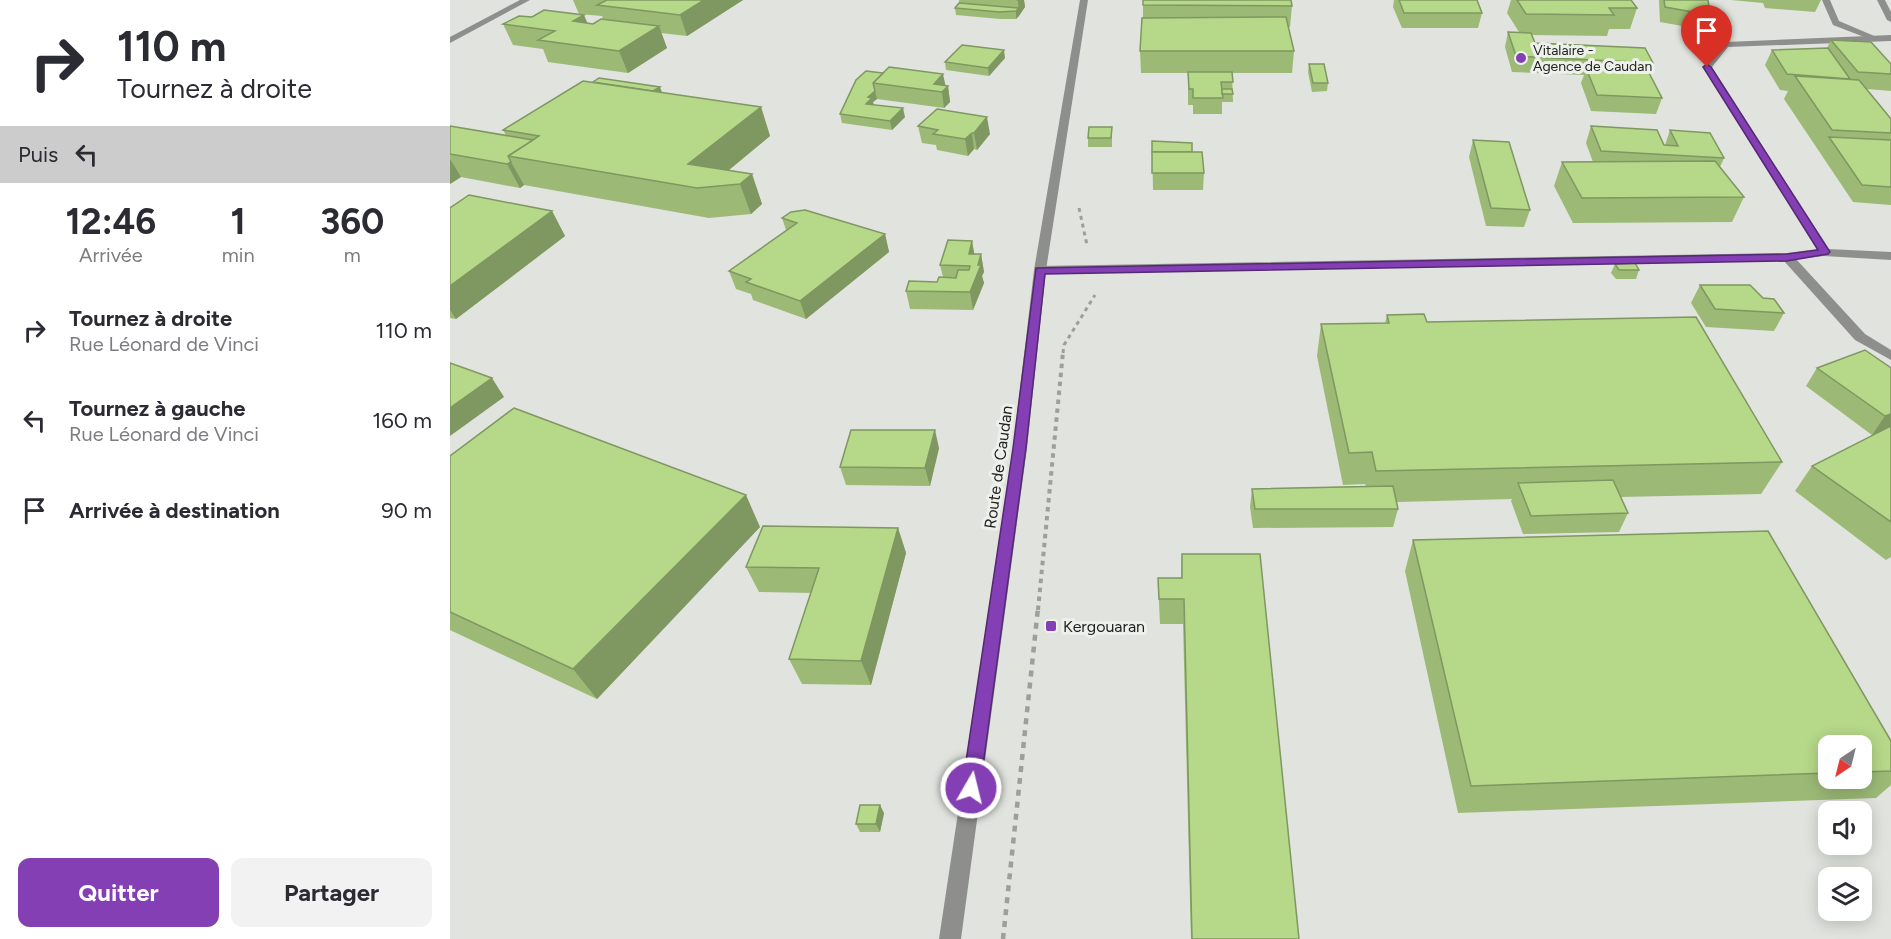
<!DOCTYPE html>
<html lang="fr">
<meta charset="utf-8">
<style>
body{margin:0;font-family:Figtree,sans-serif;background:#f2f2f3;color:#2b2b33;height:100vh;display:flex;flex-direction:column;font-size:22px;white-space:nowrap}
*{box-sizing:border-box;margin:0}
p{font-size:20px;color:#7c7c81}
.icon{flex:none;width:33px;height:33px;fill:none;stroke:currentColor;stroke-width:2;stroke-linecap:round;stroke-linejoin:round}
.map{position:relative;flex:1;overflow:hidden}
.details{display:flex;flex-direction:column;background:#fff;width:450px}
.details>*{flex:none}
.hud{background:#fff;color:#2b2b33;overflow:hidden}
.needle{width:39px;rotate:215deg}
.tools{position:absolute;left:1368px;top:735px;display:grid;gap:12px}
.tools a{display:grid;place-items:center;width:54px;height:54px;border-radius:12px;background:#fff;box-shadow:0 3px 15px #0003;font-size:30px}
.pin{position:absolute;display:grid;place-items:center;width:51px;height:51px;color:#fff;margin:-62px -26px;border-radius:50% 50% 50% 0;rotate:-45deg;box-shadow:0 0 6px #0007}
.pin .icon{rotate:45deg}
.me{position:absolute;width:66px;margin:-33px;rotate:8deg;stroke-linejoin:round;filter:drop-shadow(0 0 4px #0008)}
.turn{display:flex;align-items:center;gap:21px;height:126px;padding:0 18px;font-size:27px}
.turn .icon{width:78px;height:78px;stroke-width:2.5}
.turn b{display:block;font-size:42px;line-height:51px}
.then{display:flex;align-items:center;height:57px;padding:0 18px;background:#0003;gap:12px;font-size:22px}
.eta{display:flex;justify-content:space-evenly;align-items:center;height:102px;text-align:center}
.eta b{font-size:36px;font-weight:700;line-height:42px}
.button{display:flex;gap:12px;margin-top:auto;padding:12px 18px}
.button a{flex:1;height:69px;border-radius:12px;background:#833fb3;color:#fff;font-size:24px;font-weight:700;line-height:69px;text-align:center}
.button a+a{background:#f2f2f3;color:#2b2b33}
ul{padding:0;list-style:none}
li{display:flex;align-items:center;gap:18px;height:90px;padding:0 18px}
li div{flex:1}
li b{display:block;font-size:22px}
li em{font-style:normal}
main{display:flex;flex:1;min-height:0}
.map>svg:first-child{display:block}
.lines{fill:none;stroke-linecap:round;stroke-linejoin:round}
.path-far2{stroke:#9d9f9b;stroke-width:3;stroke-dasharray:4 4;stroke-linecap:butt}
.path-far1{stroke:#9d9f9b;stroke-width:4;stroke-dasharray:4.5 4.5;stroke-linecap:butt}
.path{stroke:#9d9f9b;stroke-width:4.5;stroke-dasharray:6 6;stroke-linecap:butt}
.service{fill:#8e8f8d;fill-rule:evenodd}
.minor{fill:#8e8f8d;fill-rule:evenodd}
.tertiary{fill:#8e8f8d;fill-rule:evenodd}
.wall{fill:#9cba76;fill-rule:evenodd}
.shaded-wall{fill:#7f9760}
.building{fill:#b5d889;stroke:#7f9760;stroke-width:1.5}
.route{fill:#833fb3;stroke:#552974;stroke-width:1.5}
.poi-dot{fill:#833fb3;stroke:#edf0eb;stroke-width:2}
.labels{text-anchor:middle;stroke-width:6;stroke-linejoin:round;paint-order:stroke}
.far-poi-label{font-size:14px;fill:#222321;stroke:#edf0eb;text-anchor:start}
.street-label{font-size:16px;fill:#222321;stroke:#edf0eb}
.poi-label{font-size:16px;fill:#222321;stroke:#edf0eb;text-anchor:start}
</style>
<main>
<section class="details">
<div class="hud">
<div class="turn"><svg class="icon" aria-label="right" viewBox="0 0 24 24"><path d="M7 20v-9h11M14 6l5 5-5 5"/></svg><div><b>110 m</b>Tournez à droite</div></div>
<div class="then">Puis<svg class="icon" aria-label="left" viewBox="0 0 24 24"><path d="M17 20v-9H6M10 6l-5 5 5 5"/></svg></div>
</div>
<div class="eta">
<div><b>12:46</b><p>Arrivée</p></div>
<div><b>1</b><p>min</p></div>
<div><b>360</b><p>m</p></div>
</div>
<ul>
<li><svg class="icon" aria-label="right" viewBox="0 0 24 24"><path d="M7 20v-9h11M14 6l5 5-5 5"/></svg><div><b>Tournez à droite</b><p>Rue Léonard de Vinci</p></div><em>110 m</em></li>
<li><svg class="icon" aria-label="left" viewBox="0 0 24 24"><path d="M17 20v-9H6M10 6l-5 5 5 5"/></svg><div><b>Tournez à gauche</b><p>Rue Léonard de Vinci</p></div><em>160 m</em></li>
<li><svg class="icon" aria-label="arrive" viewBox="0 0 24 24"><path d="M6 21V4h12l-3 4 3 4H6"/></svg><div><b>Arrivée à destination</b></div><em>90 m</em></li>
</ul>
<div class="button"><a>Quitter</a><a>Partager</a></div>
</section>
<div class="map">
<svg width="1441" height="939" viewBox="0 0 1441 939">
<rect width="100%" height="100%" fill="#e0e3de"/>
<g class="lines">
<g class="path-far2">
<polyline points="629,208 637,245"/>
<polyline points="613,353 614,345 645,295"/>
</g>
<polyline class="path-far1" points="588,610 613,352"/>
<polyline class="path" points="553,939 588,608"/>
<polygon class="service" points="1372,0 1380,0 1389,21 1429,38 1422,40 1383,25"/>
<g class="minor">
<polygon points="70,0 80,0 0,43 0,37"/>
<polygon points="1427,0 1435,0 1441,12 1441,22 1437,20"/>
<polygon points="1441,35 1441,41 1278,47 1262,67 1378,249 1441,252 1441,260 1374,256 1346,259 1415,334 1441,350 1441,360 1405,340 1334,261 590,274 584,270 590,266 1337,253 1367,249 1253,67 1276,42"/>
</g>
<polygon class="tertiary" points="630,0 638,0 596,270 577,448 511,939 489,939 563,448 584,270"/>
</g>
<g class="wall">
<polygon points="123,0 293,0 237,36 211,33 217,48 178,73 98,62 93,49 63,45 53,24 138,23 143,24 153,19 152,16 129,14"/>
<polygon points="509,0 574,0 575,7 566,19 550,19 506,15 505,8 509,3"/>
<polygon points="944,0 1027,0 1032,13 1028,28 952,28 943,7"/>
<polygon points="1061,0 1182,0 1182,2 1187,8 1180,29 1159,29 1157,36 1082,35 1085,43 1203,63 1199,73 1212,98 1206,114 1141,111 1131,83 1134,75 1062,72 1055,47 1058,32 1069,32 1057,13"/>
<polygon points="1209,0 1258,0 1260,15 1255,30 1210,22"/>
<polygon points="1281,0 1371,0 1365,12 1315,8 1313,3"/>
<polygon points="693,5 842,6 840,27 838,27 844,51 842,73 782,73 783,102 772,102 772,114 743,114 743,105 738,105 738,73 691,73 690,51 693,18"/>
<polygon points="1381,40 1441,64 1441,91 1417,89 1441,119 1441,205 1403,202 1334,99 1338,91 1330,90 1315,65 1322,50 1377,48"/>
<polygon points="555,58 539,76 496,70 495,62"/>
<polygon points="859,64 878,83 877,91 862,92 858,72"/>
<polygon points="406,80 498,86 500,102 494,108 427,99 423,102 424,105 455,117 442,130 392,123 390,114"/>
<polygon points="212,93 311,107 320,136 278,171 302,174 312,204 301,214 259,218 74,185 70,188 11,177 0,184 0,126 56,135 53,130"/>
<polygon points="468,126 540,134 527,150 524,149 518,156 487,150 486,145 472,143"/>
<polygon points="1141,126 1215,145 1220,130 1274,158 1270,167 1294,197 1282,222 1123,223 1104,186 1112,162 1143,162 1136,143"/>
<polygon points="662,127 662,147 638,147 638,138"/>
<polygon points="1023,140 1080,210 1074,227 1036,226 1019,157"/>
<polygon points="702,141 742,152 754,173 753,190 703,190"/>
<polygon points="0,208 102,211 115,236 6,319 0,318"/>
<polygon points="332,218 435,234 439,252 356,319 303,300 301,294 286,289 279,271 336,230"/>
<polygon points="522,241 524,254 531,254 534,272 532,276 534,283 523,310 460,309 456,291 487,282 493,277 490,265"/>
<polygon points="1165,264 1189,270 1186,279 1166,279 1161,273"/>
<polygon points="1250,285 1313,298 1334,313 1324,331 1256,327 1241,303"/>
<polygon points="937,315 977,322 1332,462 1311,494 1170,497 1178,513 1169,532 1073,534 1061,501 1062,499 947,502 948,509 943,527 803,528 800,507 802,489 916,486 915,484 893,485 867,356 871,324 935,323"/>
<polygon points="1367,368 1441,368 1441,557 1436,560 1345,491 1362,466 1438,428 1422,435 1356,386"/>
<polygon points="489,448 480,486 396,485 390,467"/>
<polygon points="0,456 310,527 147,699 0,630"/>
<polygon points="448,528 456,553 421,685 352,684 339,659 361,593 309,592 296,567"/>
<path d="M 963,540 L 1441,741 L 1441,785 L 1426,798 L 1008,813 L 955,571 ZM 1378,746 L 1412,746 L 1412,778 L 1378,778 Z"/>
<polygon points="732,554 849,939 741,939 733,624 710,624 709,603 708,578 731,578"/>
<polygon points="434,813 430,832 410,832 406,824"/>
</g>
<g class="shaded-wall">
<polygon points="254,0 293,0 237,36 230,15"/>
<polygon points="566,0 574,0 575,7 569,16 568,1"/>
<polygon points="569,8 569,16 566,19 566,11"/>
<polygon points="134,15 143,36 123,21"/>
<polygon points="209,26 217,48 178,73 169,51"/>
<polygon points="554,50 555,58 539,76 538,68"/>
<polygon points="493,74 496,88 498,86 500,102 494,108 492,92 484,84"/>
<polygon points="210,87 216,103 189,101"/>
<polygon points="425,91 427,99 423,102 424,106 416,104 418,97"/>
<polygon points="311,107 320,136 258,187 238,164"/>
<polygon points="453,108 455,117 442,130 440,121"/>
<polygon points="537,117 540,134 527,150 524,133"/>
<polygon points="522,133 524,149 518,156 515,139"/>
<polygon points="0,159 11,177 0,184"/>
<polygon points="61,162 74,185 70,188 57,164"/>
<polygon points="302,174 312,204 301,214 290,184"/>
<polygon points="102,211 115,236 6,319 0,310 0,286"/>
<polygon points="435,234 439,252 356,319 350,301"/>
<polygon points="522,241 525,258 519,254"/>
<polygon points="531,254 534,272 532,276 534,283 523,310 520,292"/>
<polygon points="42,378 54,397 0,436 0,408"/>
<polygon points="1441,414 1441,427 1422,435 1435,416"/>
<polygon points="485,430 489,448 480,486 475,468"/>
<polygon points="296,495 310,527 147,699 123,669"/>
<polygon points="448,528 456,553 421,685 411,661"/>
<polygon points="430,805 434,813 430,832 426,824"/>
</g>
<g class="building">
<polygon points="157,0 254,0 230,15 147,5"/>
<polygon points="693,0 841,0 842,6 693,5"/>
<polygon points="949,0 1027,0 1032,13 954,13"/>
<polygon points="1067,0 1181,0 1187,8 1159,8 1164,15 1076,14"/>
<polygon points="1214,0 1258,0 1260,15 1215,7"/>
<polygon points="509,3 569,8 566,11 549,12 505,8"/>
<polygon points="94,10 134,15 123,21 143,24 151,19 209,26 169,51 88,40 105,31 53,24 69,16 82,17"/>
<polygon points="836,17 844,51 690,51 692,18"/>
<polygon points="1058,32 1081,33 1085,43 1195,48 1203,63 1066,56"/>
<polygon points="1381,40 1421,42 1441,64 1441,74 1408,72"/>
<polygon points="512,45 554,50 538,68 495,62"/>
<polygon points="1378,48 1400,79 1337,74 1322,50"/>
<polygon points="859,64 874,64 878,83 863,83"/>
<polygon points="439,67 493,74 484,84 498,86 492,92 423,83"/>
<polygon points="1136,68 1198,71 1212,98 1147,95"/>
<polygon points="416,71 433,73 423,83 425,91 418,97 422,98 416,104 453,108 440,121 390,114 406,80"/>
<polygon points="738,72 782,72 783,82 771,82 773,98 743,98 743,89 739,89"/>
<polygon points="1345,76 1409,80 1441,119 1441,133 1382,130"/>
<polygon points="149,78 210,87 203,91 143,82"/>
<polygon points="133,81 311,107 238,164 302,174 290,184 247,188 58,156 89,136 53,130"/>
<polygon points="772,89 782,89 783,94 772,94"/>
<polygon points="487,109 537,117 524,133 522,133 515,139 483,134 488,130 468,126"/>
<polygon points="0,126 83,140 58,156 61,162 57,164 0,154"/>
<polygon points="1141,126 1207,130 1214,145 1228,146 1220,130 1260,133 1274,158 1151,151"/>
<polygon points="639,127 662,127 661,138 638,138"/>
<polygon points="1379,137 1441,140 1441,187 1412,185"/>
<polygon points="1023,140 1059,142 1080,210 1041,208"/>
<polygon points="702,141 742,143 742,152 702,152"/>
<polygon points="702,152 752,152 754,173 702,173"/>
<polygon points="1265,161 1294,197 1132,198 1112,162"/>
<polygon points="19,195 102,211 0,286 0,208"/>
<polygon points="355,210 435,234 350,301 296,282 301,279 279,271 347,223 332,218 341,212"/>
<polygon points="498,240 522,241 519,254 531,254 528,265 531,265 520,292 456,291 459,281 487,282 489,277 506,278 508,270 519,270 520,266 490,265"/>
<polygon points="1185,263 1189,270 1169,270 1165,264"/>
<polygon points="1250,285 1300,285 1313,298 1324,299 1334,313 1265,309"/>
<polygon points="974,314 977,322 1246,317 1332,462 926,471 922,452 899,453 871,324 939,323 937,315"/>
<polygon points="1415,350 1441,368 1441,414 1435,416 1367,368"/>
<polygon points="0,363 42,378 0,408"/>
<polygon points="64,408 296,495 123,669 0,612 0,456"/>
<polygon points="1441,426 1441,522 1362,466"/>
<polygon points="401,430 485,430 475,468 390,467"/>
<polygon points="1163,480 1178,513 1081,516 1068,483"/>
<polygon points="943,486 948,509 805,509 802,489"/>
<polygon points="313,526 448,528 411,661 339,659 369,568 296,567"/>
<polygon points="1318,531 1441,741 1441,771 1412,772 1412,746 1378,746 1378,773 1021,786 963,540"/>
<polygon points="732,554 810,554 849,939 742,939 734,599 709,599 708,578 732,578"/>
<polygon points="410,805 430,805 426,824 406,824"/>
</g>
<polygon class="route" points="1257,64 1261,67 1380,252 1378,254 1337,261 595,274 576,448 530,788 528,794 521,797 515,794 512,788 563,448 586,268 1337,254 1368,250 1253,67"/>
<g class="poi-dot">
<circle cx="1071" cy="58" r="6"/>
<rect x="595" y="620" width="12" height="12" rx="3"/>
</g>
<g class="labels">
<g class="far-poi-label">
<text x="1083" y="55">Vitalaire -<tspan x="1083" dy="16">Agence de Caudan</tspan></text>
</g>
<g class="street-label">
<text transform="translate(548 467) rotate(-82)" y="6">Route de Caudan</text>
</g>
<g class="poi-label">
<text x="613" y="632">Kergouaran</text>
</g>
</g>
</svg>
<div class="tools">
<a><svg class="needle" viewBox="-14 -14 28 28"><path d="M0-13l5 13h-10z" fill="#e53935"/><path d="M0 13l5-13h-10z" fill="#7c7c81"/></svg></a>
<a><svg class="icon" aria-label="sound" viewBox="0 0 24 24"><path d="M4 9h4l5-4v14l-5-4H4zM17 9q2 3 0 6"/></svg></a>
<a><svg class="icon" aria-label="layers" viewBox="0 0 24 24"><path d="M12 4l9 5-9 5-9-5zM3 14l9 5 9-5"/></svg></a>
</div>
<div class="pin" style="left:1257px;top:67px;background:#d93025"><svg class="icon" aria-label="arrive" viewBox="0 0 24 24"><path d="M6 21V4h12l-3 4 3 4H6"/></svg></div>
<svg class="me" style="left:521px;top:788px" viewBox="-20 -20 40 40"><circle r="17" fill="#833fb3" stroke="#fff" stroke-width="3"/><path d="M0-11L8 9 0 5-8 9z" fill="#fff"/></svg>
</div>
</main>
